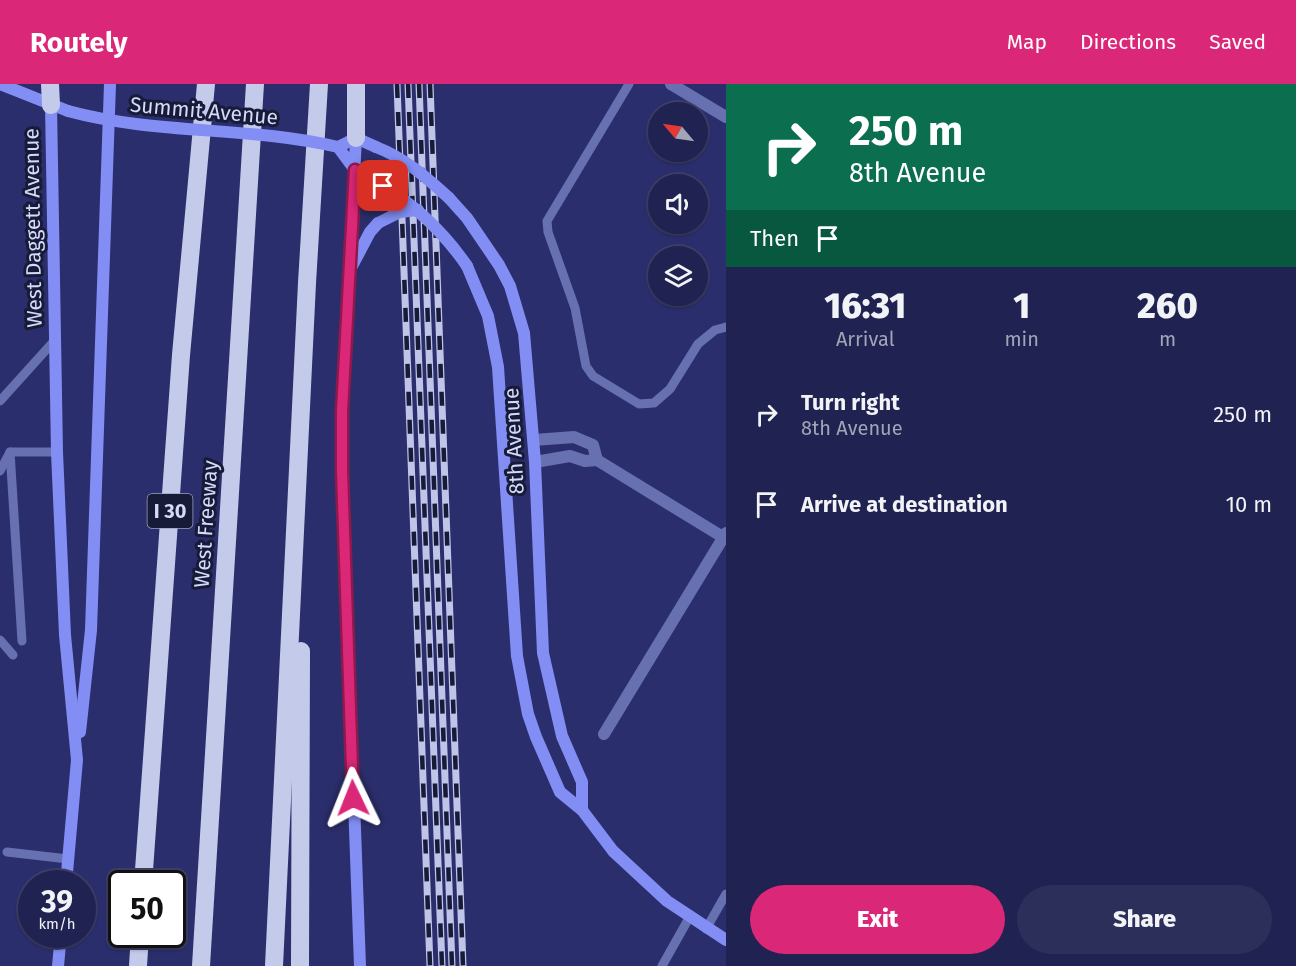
<!DOCTYPE html>
<style>
body{margin:0;font-family:"Fira Sans",sans-serif;background:#2d2f5b;color:#f1f3f6;height:100vh;display:flex;flex-direction:column;font-size:22px;white-space:nowrap}
*{box-sizing:border-box;margin:0}
p{font-size:20px;color:#a2a4b7}
.icon{flex:none;width:33px;height:33px;fill:none;stroke:currentColor;stroke-width:2;stroke-linecap:round;stroke-linejoin:round}
.map{position:relative;flex:1;overflow:hidden}
.details{display:flex;flex-direction:column;background:#202251;width:570px}
.details>*{flex:none}
.guide{background:#0b6e4f;color:#fff;overflow:hidden}
.needle{width:39px;rotate:299deg}
.controls{position:absolute;left:648px;top:18px;display:grid;gap:12px}
.controls a{display:grid;place-items:center;width:60px;height:60px;border-radius:50%;background:#202251;box-shadow:0 2px 4px #0004,0 0 0 2px #3d3f68;font-size:30px}
.speed{position:absolute;left:18px;top:786px;display:flex;gap:12px;font-size:30px;font-weight:700;text-align:center}
.speed>*{display:grid;place-content:center;width:78px;height:78px;border-radius:50%;background:#202251;box-shadow:0 2px 4px #0004,0 0 0 2px #3d3f68;line-height:1}
.speed small{font-size:15px;font-weight:400}
.speed .limit{border:3px solid #111;border-radius:9px;background:#fff;color:#111}
.pin{position:absolute;display:grid;place-items:center;width:51px;height:51px;color:#fff;margin:-26px;border-radius:12px;box-shadow:0 3px 9px #0006}
.me{position:absolute;width:66px;margin:-33px;rotate:358deg;stroke-linejoin:round;filter:drop-shadow(0 0 4px #0008)}
.turn{display:flex;align-items:center;gap:21px;height:126px;padding:0 24px;font-size:27px}
.turn .icon{width:78px;height:78px;stroke-width:2.5}
.turn b{display:block;font-size:42px;line-height:51px}
.then{display:flex;align-items:center;height:57px;padding:0 24px;background:#0003;gap:12px;font-size:22px}
.eta{display:flex;justify-content:space-evenly;align-items:center;height:102px;text-align:center}
.eta b{font-size:36px;font-weight:800;line-height:42px}
.primary-button{display:flex;gap:12px;margin-top:auto;padding:12px 24px}
.primary-button a{flex:1;height:69px;border-radius:36px;background:#db2777;color:#fff;font-size:24px;font-weight:800;line-height:69px;text-align:center}
.primary-button a+a{background:#2d2f5b;color:#f1f3f6}
ul{padding:0;list-style:none}
li{display:flex;align-items:center;gap:18px;height:90px;padding:0 24px}
li div{flex:1}
li b{display:block;font-size:22px}
li em{font-style:normal}
header{display:flex;align-items:center;gap:36px;box-sizing:border-box;height:84px;padding:0 30px;background:#db2777;color:#fff}
header strong{font-size:28px}
nav{display:flex;gap:33px;margin-inline-start:auto;font-size:21px}
main{display:flex;flex:1;min-height:0}
.map>svg:first-child{display:block}
.lines{fill:none;stroke-linecap:round;stroke-linejoin:round}
.service{stroke:#6770b0;stroke-width:9}
.minor{stroke:#6770b0;stroke-width:12}
.tertiary{stroke:#6770b0;stroke-width:12}
.secondary{stroke:#828ef4;stroke-width:12}
.motorway{stroke:#c4cbea;stroke-width:18}
.rail-casing{stroke:#bfc5e8;stroke-width:7}
.rail{stroke:#181b37;stroke-width:4.5;stroke-dasharray:14;stroke-linecap:butt}
.secondary-bridge{stroke:#828ef4;stroke-width:12}
.route-casing{stroke:#8e194d;stroke-width:15}
.route{stroke:#db2777;stroke-width:10}
.labels{text-anchor:middle;stroke-width:6;stroke-linejoin:round;paint-order:stroke}
.shield{fill:#181b37;stroke:#9ca1bf;stroke-width:1.5}
.shield-label{font-size:20px;font-weight:bold;fill:#d4daf9}
.street-label{font-size:21px;fill:#d4daf9;stroke:#181b37}
</style>
<header>
<strong>Routely</strong>
<nav><a>Map</a><a>Directions</a><a>Saved</a></nav>
</header>
<main>
<div class="map">
<svg width="726" height="882" viewBox="0 0 726 882">
<rect width="100%" height="100%" fill="#2b2e6c"/>
<g class="lines">
<g class="service">
<polyline points="629,0 547,137 548,148 575,224 586,282 593,292 639,320 654,319 670,305 698,260 715,246 726,243"/>
<polyline points="0,317 55,256"/>
<polyline points="10,368 22,557"/>
<polyline points="10,368 57,368"/>
<polyline points="0,387 9,370"/>
<polyline points="0,556 13,571"/>
<polyline points="7,768 68,775"/>
<polyline points="706,845 726,810"/>
<polyline points="662,882 689,834"/>
</g>
<g class="minor">
<polyline points="671,0 726,33"/>
<polyline points="604,650 726,449"/>
</g>
<g class="tertiary">
<polyline points="534,356 574,353 593,361 597,376"/>
<polyline points="535,378 570,372 585,377 597,376 726,455"/>
</g>
<g class="secondary">
<polyline points="0,0 68,27"/>
<polyline points="51,21 57,368 65,551 77,676 66,800"/>
<polyline points="356,54 342,327 342,387 360,882"/>
<polyline points="356,54 338,63 355,86 377,98"/>
<polyline points="356,54 376,63"/>
<polyline points="449,114 467,134 499,181 510,202 524,249 535,378 543,569 562,652 582,698 582,726"/>
<polyline points="467,182 488,232 498,283 517,572 528,630 536,653 560,708 582,726 613,767 667,817 726,856"/>
<polyline points="351,184 370,148 378,139"/>
<polyline points="80,648 91,546 110,0"/>
<polyline points="58,882 61,850"/>
</g>
<g class="motorway">
<polyline points="50,0 51,21"/>
<polyline points="356,54 356,0"/>
<polyline points="143,800 181,271 206,0"/>
<polyline points="138,882 140,850"/>
<polyline points="201,882 255,0"/>
<polyline points="274,882 307,199 319,0"/>
<polyline points="300,882 301,567"/>
</g>
<g class="rail-casing">
<g id="rail">
<polyline points="397,0 430,882"/>
<polyline points="408,0 442,882"/>
<polyline points="419,0 452,882"/>
<polyline points="430,0 463,882"/>
</g>
</g>
<use href="#rail" class="rail"/>
<g class="secondary-bridge">
<path d="M 68,27 C 156,51 249,42 338,63"/>
<path d="M 376,63 C 405,74 427,94 449,114"/>
<path d="M 377,98 C 414,120 443,147 467,182"/>
<polyline points="378,139 400,128 418,126"/>
</g>
</g>
<g class="lines">
<g class="route-casing">
<polyline id="route" points="353,714 342,387 342,327 355,86 383,102"/>
</g>
<use href="#route" class="route"/>
</g>
<g class="labels">
<rect class="shield" x="147.5" y="410" width="45" height="34" rx="4.5"/>
<g class="shield-label">
<text x="170" y="434">I 30</text>
</g>
<g class="street-label">
<text transform="translate(204 27) rotate(5)" y="7">Summit Avenue</text>
<text transform="translate(33 144) rotate(-91)" y="7">West Daggett Avenue</text>
<text transform="translate(514 357) rotate(-93)" y="7">8th Avenue</text>
<text transform="translate(206 440) rotate(-86)" y="7">West Freeway</text>
</g>
</g>
</svg>
<div class="controls">
<a><svg class="needle" viewBox="-14 -14 28 28"><path d="M0-13l5 13h-10z" fill="#e53935"/><path d="M0 13l5-13h-10z" fill="#a2a4b7"/></svg></a>
<a><svg class="icon" aria-label="sound" viewBox="0 0 24 24"><path d="M4 9h4l5-4v14l-5-4H4zM17 9q2 3 0 6"/></svg></a>
<a><svg class="icon" aria-label="layers" viewBox="0 0 24 24"><path d="M12 4l9 5-9 5-9-5zM3 14l9 5 9-5"/></svg></a>
</div>
<div class="speed"><div>39<small>km/h</small></div><div class="limit">50</div></div>
<div class="pin" style="left:383px;top:102px;background:#d93025"><svg class="icon" aria-label="arrive" viewBox="0 0 24 24"><path d="M6 21V4h12l-3 4 3 4H6"/></svg></div>
<svg class="me" style="left:353px;top:714px" viewBox="-20 -20 40 40"><path d="M0-17L14 15 0 8-14 15z" fill="#db2777" stroke="#fff" stroke-width="4"/></svg>
</div>
<section class="details">
<div class="guide">
<div class="turn"><svg class="icon" aria-label="right" viewBox="0 0 24 24"><path d="M7 20v-9h11M14 6l5 5-5 5"/></svg><div><b>250 m</b>8th Avenue</div></div>
<div class="then">Then<svg class="icon" aria-label="arrive" viewBox="0 0 24 24"><path d="M6 21V4h12l-3 4 3 4H6"/></svg></div>
</div>
<div class="eta">
<div><b>16:31</b><p>Arrival</p></div>
<div><b>1</b><p>min</p></div>
<div><b>260</b><p>m</p></div>
</div>
<ul>
<li><svg class="icon" aria-label="right" viewBox="0 0 24 24"><path d="M7 20v-9h11M14 6l5 5-5 5"/></svg><div><b>Turn right</b><p>8th Avenue</p></div><em>250 m</em></li>
<li><svg class="icon" aria-label="arrive" viewBox="0 0 24 24"><path d="M6 21V4h12l-3 4 3 4H6"/></svg><div><b>Arrive at destination</b></div><em>10 m</em></li>
</ul>
<div class="primary-button"><a>Exit</a><a>Share</a></div>
</section>
</main>
